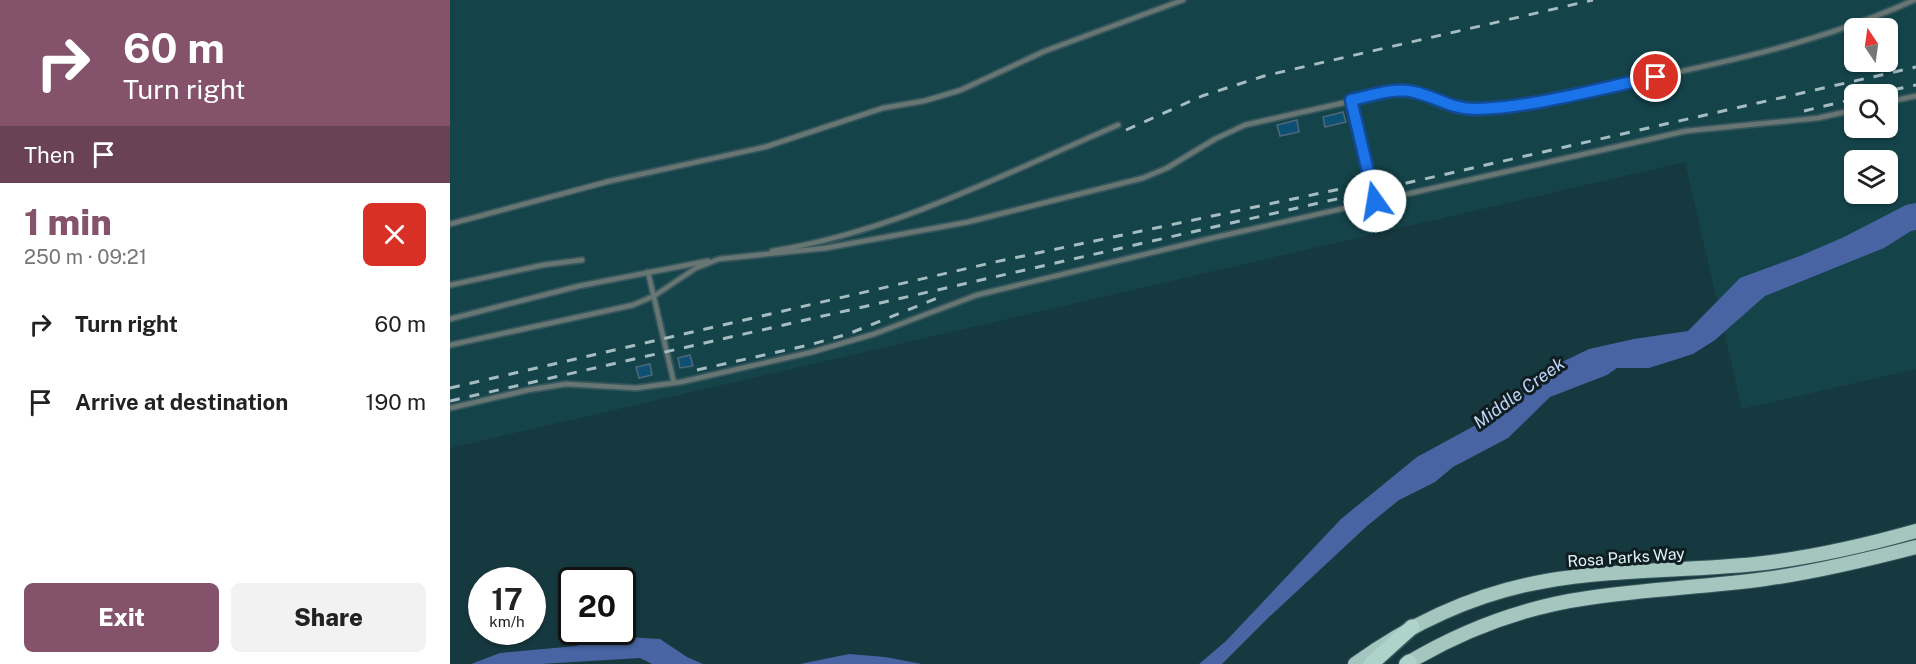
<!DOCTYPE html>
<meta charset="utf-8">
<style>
body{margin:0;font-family:"Public Sans",sans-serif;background:#f2f2f2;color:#222;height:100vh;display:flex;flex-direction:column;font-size:22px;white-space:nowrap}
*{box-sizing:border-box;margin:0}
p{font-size:20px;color:#767676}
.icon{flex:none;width:33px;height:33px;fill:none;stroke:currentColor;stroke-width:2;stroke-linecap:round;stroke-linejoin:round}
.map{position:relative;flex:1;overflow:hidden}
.panel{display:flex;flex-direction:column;background:#fff;width:450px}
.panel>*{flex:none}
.top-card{background:#84536b;color:#fff;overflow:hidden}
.needle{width:39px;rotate:347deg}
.fabs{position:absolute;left:1394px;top:18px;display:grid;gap:12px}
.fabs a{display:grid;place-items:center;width:54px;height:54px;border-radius:9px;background:#fff;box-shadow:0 2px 4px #0004;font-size:30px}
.speed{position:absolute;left:18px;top:567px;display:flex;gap:12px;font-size:30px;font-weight:700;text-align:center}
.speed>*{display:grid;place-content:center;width:78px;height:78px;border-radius:50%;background:#fff;box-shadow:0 2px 4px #0004;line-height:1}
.speed small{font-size:15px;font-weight:400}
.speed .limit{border:3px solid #111;border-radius:9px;background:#fff;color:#111}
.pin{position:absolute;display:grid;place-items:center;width:51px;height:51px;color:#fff;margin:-26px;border:3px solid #fff;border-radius:50%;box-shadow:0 2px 6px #0007}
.me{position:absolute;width:66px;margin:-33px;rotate:347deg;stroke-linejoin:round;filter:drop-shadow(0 0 4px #0008)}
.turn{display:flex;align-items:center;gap:21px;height:126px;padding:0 24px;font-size:27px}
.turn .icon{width:78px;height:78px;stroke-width:2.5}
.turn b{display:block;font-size:42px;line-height:51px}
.then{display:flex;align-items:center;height:57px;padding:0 24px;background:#0003;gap:12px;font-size:22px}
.round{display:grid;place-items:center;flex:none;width:63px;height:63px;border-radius:9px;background:#f2f2f2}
.summary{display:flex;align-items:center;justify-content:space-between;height:102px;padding:0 24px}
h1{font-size:36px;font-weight:800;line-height:45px;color:#84536b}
.cta{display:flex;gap:12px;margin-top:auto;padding:12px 24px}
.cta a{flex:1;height:69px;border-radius:9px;background:#84536b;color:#fff;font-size:24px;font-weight:800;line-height:69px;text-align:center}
.cta a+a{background:#f2f2f2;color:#222}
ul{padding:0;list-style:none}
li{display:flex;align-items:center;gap:18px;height:78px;padding:0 24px}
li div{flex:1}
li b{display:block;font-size:22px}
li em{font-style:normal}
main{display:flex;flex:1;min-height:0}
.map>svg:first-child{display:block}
.built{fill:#14444a;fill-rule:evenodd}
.water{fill:#4864a3}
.building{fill:#0c5173;stroke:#4e6879;stroke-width:1.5}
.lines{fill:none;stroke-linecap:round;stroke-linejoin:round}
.service-casing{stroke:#37575d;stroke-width:8}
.trunk-casing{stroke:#37575d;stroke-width:16}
.motorway-casing{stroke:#37575d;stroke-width:18}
.service{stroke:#677673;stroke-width:4.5}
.trunk{stroke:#a4c6be;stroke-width:14}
.motorway{stroke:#add3ca;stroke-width:15}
.rail{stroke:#a5bdc1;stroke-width:3;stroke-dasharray:10 10;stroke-linecap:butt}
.route-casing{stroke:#114b97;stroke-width:15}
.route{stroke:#1a73e8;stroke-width:10}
.labels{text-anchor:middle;stroke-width:6;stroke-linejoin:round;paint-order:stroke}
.street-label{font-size:16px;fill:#e2f5f8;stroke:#0f1e20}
.water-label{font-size:18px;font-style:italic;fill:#c1d2f7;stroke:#0f1e20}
</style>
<main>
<section class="panel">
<div class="top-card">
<div class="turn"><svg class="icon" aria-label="right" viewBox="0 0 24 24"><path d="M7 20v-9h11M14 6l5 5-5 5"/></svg><div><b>60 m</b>Turn right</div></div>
<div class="then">Then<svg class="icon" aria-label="arrive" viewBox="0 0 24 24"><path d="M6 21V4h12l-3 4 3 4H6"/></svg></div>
</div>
<div class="summary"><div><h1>1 min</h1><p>250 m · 09:21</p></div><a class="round" style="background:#d93025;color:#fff"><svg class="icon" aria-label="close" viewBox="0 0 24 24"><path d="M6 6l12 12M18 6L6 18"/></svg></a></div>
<ul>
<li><svg class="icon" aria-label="right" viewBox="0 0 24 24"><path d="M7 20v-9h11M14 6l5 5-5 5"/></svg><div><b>Turn right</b></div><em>60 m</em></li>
<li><svg class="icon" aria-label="arrive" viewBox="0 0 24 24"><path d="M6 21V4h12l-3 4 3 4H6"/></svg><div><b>Arrive at destination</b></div><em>190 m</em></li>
</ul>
<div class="cta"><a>Exit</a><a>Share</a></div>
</section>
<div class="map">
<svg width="1466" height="664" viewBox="0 0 1466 664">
<rect width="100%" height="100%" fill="#16393f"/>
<path class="built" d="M 0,0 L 1466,0 L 1466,369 L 1292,409 L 1235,162 L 0,448 ZM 1404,28 L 1437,28 L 1437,62 L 1404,62 ZM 1404,94 L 1437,94 L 1437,128 L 1404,128 ZM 1404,160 L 1437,160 L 1437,194 L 1404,194 Z"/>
<g class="water">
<polygon points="1466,203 1466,230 1461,231 1434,248 1315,296 1265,340 1243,354 1199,368 1167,368 1157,375 1100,397 1058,438 1003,467 985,482 949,500 917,526 818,618 772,664 749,664 776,641 891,519 967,457 1024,426 1053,400 1106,365 1139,349 1184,339 1238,331 1290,278 1350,256 1394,237 1456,205"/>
<polygon points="159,636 210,639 237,657 253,664 202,664 190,658 91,664 21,664 50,653 126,646"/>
<polygon points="399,654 435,657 472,664 350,664"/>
</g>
<g class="building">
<polygon points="893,112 896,122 875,127 873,117"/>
<polygon points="847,120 849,132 830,136 827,125"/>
<polygon points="240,355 243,366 230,368 228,358"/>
<polygon points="200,364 202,375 189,378 186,367"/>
</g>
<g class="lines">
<g class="service-casing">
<g id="service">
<polyline points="901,100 925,202"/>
<polyline points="1437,102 1466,96"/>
<polyline points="0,224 160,181 315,147 433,108 474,101 511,90 595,51 733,0"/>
<path d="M 322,251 C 444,232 556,173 668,125"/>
<polyline points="198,272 224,383"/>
<polyline points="0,285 93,265 132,260"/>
<polyline points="0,319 129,286 258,261"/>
<path d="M 0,345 L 183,305 L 204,296 L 246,268 L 269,259 L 376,248 L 518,222 L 693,178 L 717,168 L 765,139 L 795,125 L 946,91 C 951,91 958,90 964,92 C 987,97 998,108 1024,109 C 1068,109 1120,95 1163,86 C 1266,64 1368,44 1464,0"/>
<polyline points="0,408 78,390 116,384 186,388 231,382 362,352 424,334 527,295 758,239 1236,131 1368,118 1404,110"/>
</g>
</g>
<g class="trunk-casing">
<g id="trunk">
<path d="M 905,664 C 962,623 1026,593 1096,581 C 1164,569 1236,571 1305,564 C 1360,558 1413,546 1466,531"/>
<path d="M 956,664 C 1011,631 1074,607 1138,598 C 1197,589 1256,587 1315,579 C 1366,572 1416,560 1466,547"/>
</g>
</g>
<g class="motorway-casing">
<g id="motorway">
<polyline points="921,664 962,627"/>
<polyline points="957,664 959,662"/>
</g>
</g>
<use href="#service" class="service"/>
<use href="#trunk" class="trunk"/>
<use href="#motorway" class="motorway"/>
<g class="rail">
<polyline points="1424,94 1466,85"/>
<polyline points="1354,111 1404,99"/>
<polyline points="676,130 752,96 814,76 1143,0"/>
<polyline points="247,370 359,345 398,334 495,295"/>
<polyline points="0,388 545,262 890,189"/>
<polyline points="0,401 1466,67"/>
</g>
</g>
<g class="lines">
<g class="route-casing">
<path id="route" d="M 925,201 L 901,100 C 920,96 945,87 964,92 C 987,97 1001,109 1025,109 C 1082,108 1150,88 1206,77"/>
</g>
<use href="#route" class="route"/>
</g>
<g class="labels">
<g class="street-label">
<text transform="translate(1176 557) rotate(-4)" y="6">Rosa Parks Way</text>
</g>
<g class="water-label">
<text transform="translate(1069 393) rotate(-36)" y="6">Middle Creek</text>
</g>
</g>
</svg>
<div class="fabs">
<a><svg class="needle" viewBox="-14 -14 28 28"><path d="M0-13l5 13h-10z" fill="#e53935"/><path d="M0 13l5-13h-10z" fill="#767676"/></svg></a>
<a><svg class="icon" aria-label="search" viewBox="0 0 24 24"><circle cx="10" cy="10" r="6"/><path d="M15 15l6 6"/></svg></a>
<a><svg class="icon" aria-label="layers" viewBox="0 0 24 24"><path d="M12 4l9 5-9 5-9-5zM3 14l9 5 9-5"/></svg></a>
</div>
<div class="speed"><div>17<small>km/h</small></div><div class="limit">20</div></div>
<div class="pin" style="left:1206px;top:77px;background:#d93025"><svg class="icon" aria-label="arrive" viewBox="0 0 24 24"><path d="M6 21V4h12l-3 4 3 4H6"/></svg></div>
<svg class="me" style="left:925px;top:201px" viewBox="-20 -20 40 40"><circle r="19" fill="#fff"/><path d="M0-13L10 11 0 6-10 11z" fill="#1a73e8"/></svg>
</div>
</main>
